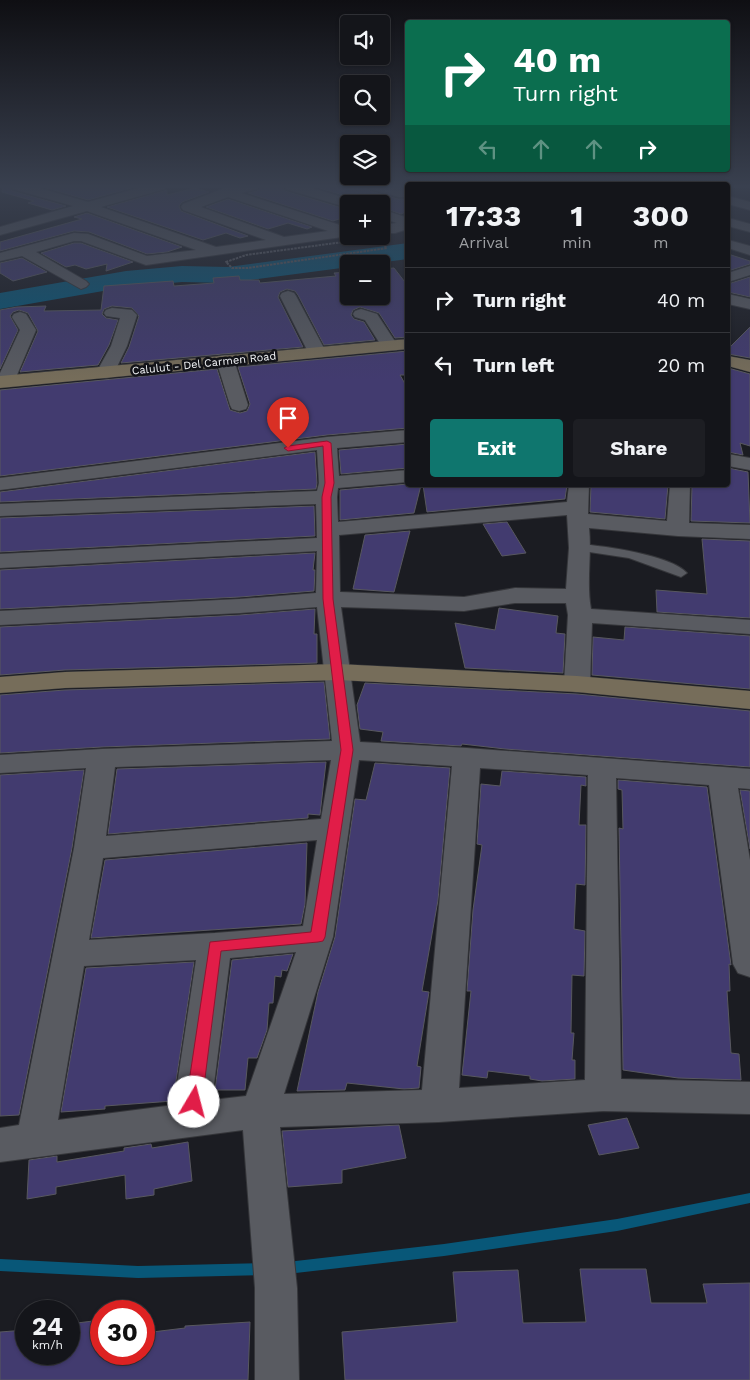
<!DOCTYPE html>
<meta charset="utf-8">
<style>
body{margin:0;font-family:"Work Sans",sans-serif;background:#1d1e23;color:#f1f3f6;height:100vh;display:flex;flex-direction:column;font-size:19px;white-space:nowrap}
*{box-sizing:border-box;margin:0}
p{font-size:16px;color:#9d9fa2}
.icon{flex:none;width:28px;height:28px;fill:none;stroke:currentColor;stroke-width:2;stroke-linecap:round;stroke-linejoin:round}
.map{position:relative;flex:1;overflow:hidden}
.side{position:absolute;left:405px;top:182px;width:325px;height:305px;display:flex;flex-direction:column;background:#14151a;border-radius:5px;box-shadow:0 1px 4px #0004,0 0 0 1px #333439}
.side>*{flex:none}
.guide{position:absolute;left:405px;top:20px;width:325px;height:152px;border-radius:5px;box-shadow:0 1px 4px #0004,0 0 0 1px #333439;background:#0b6e4f;color:#fff;overflow:hidden}
.controls{position:absolute;left:340px;top:15px;display:grid;gap:10px}
.controls a{display:grid;place-items:center;width:50px;height:50px;border-radius:5px;background:#14151a;box-shadow:0 1px 4px #0004,0 0 0 1px #333439;font-size:25px}
.speed{position:absolute;left:15px;top:1300px;display:flex;gap:10px;font-size:25px;font-weight:700;text-align:center}
.speed>*{display:grid;place-content:center;width:65px;height:65px;border-radius:50%;background:#14151a;box-shadow:0 1px 4px #0004,0 0 0 1px #333439;line-height:1}
.speed small{font-size:12px;font-weight:400}
.speed .limit{border:8px solid #d22;background:#fff;color:#111}
.pin{position:absolute;display:grid;place-items:center;width:42px;height:42px;color:#fff;margin:-51px -21px;border-radius:50% 50% 50% 0;rotate:-45deg;box-shadow:0 0 5px #0007}
.pin .icon{rotate:45deg}
.me{position:absolute;width:55px;margin:-28px;rotate:8deg;stroke-linejoin:round;filter:drop-shadow(0 0 4px #0008)}
.turn{display:flex;align-items:center;gap:18px;height:105px;padding:0 25px;font-size:22px}
.turn .icon{width:65px;height:65px;stroke-width:2.5}
.turn b{display:block;font-size:35px;line-height:42px}
.lanes{display:flex;align-items:center;height:48px;padding:0 25px;background:#0003;justify-content:center;gap:25px;direction:ltr}
.lanes .off{opacity:.35}
.eta{display:flex;justify-content:space-evenly;align-items:center;height:85px;text-align:center}
.eta b{font-size:30px;font-weight:700;line-height:35px}
.button{display:flex;gap:10px;margin-top:auto;padding:10px 25px}
.button a{flex:1;height:58px;border-radius:5px;background:#0f766e;color:#fff;font-size:20px;font-weight:700;line-height:58px;text-align:center}
.button a+a{background:#1d1e23;color:#f1f3f6}
ul{padding:0;list-style:none}
li{display:flex;align-items:center;gap:15px;height:65px;padding:0 25px;border-top:1px solid #333439}
li div{flex:1}
li b{display:block;font-size:19px}
li em{font-style:normal}
.map>svg:first-child{display:block}
.lines{fill:none;stroke-linecap:round;stroke-linejoin:round}
.stream{fill:#085778;fill-rule:evenodd}
.river{fill:#085778;fill-rule:evenodd}
.building{fill:#423b6f;stroke:#58585f}
.lane-casing{stroke:#35363a;stroke-width:2}
.street-casing{stroke:#35363a;stroke-width:2}
.secondary-casing{stroke:#35363a;stroke-width:1}
.path{stroke:#5d5e63;stroke-width:2;stroke-dasharray:2.5 1;stroke-linecap:butt}
.lane{fill:#595b61;fill-rule:evenodd}
.street{fill:#595b61;fill-rule:evenodd}
.secondary{fill:#766d5a;fill-rule:evenodd}
.route{fill:#e11d48;stroke:#92132f}
.labels{text-anchor:middle;stroke-width:5;stroke-linejoin:round;paint-order:stroke}
.far-street-label{font-size:11px;fill:#f2f4f7;stroke:#121318}
</style>
<div class="map">
<svg width="750" height="1380" viewBox="0 0 750 1380">
<rect width="100%" height="100%" fill="#1b1c22"/>
<g class="lines">
<g class="stream">
<polygon points="750,1193 750,1203 617,1231 444,1256 287,1274 283,1272 281,1268 283,1264 287,1262 444,1244 617,1219"/>
<polygon points="0,1259 138,1266 263,1263 267,1265 269,1269 267,1273 263,1275 138,1278 0,1271"/>
</g>
<polygon class="river" points="408,243 408,259 370,264 349,264 349,267 228,283 182,282 126,287 0,309 0,293 126,271 182,266 228,267"/>
</g>
<g class="building">
<polygon points="3,186 9,186 12,191 66,206 52,210 28,203 34,201 2,192"/>
<polygon points="40,186 138,186 88,200"/>
<polygon points="261,186 282,186 285,191 349,210 349,222 339,219 333,221 248,193 257,191"/>
<polygon points="313,186 364,186 370,191 398,199 408,199 408,211 401,214 381,207 381,204 358,204 356,199"/>
<polygon points="195,188 209,192 182,202 179,206 181,211 248,236 240,238 226,233 203,240 107,207 167,190 167,195"/>
<polygon points="228,199 312,227 307,229 288,223 268,229 206,207"/>
<polygon points="87,213 182,247 167,252 147,254 89,232 74,231 0,251 0,242 82,219 74,217"/>
<polygon points="74,243 81,243 133,262 106,271 107,264 86,269 75,265 66,267 41,253"/>
<polygon points="728,254 750,261 750,264 728,271"/>
<polygon points="22,258 47,272 13,281 0,273 0,263"/>
<polygon points="394,268 408,286 408,337 395,338 379,313 360,307 353,310 351,315 354,319 364,322 375,340 324,345 298,295 295,291 287,289 280,292 278,297 303,347 121,363 129,347 139,316 132,308 112,306 104,309 102,314 106,318 118,320 109,345 98,365 20,372 38,331 28,313 19,310 13,312 10,316 18,330 0,369 0,310 17,307 46,306 44,311 101,310 104,286 173,281 174,286 214,283 213,278 239,276 240,280 259,280 260,283 336,276 334,273 349,272 349,296 381,296 381,269"/>
<polygon points="750,277 750,297 728,292 728,284"/>
<polygon points="750,327 750,358 728,354 728,349"/>
<polygon points="408,351 408,375 400,375 408,389 408,428 327,435 0,476 0,390 217,369 230,410 240,413 247,411 250,404 238,367"/>
<polygon points="728,368 750,374 750,446 740,443 743,455 728,452"/>
<polygon points="408,444 408,468 341,474 339,450"/>
<polygon points="315,452 317,483 316,489 0,502 0,492"/>
<polygon points="728,468 748,472 750,523 691,521 692,485 728,485"/>
<polygon points="408,484 421,485 414,513 340,520 340,490"/>
<polygon points="423,485 567,485 565,499 427,512"/>
<polygon points="591,485 668,485 665,519 590,512"/>
<polygon points="314,506 315,536 0,552 0,518"/>
<polygon points="507,522 526,553 502,556 483,524"/>
<polygon points="410,531 394,592 353,589 365,535"/>
<polygon points="702,539 750,541 750,618 657,612 656,590 707,594"/>
<polygon points="315,553 313,570 315,570 314,591 240,597 0,609 0,570"/>
<polygon points="499,608 558,616 556,633 565,634 563,673 465,668 455,623 495,630"/>
<polygon points="315,609 314,634 317,634 317,663 65,670 0,675 0,627 240,615"/>
<polygon points="625,627 750,636 750,689 592,675 593,637 624,640"/>
<polygon points="324,682 330,739 102,747 0,753 0,695 65,690"/>
<polygon points="365,683 577,694 750,711 750,767 505,749 462,744 461,746 381,741 383,732 360,729 357,705"/>
<polygon points="326,762 320,815 308,814 308,818 108,834 117,769"/>
<polygon points="375,763 450,768 438,900 422,991 429,992 417,1066 421,1067 419,1088 404,1089 347,1083 345,1090 297,1091 318,992 335,937 355,799 366,800"/>
<polygon points="84,770 72,848 19,1115 0,1116 0,775"/>
<polygon points="502,771 586,777 586,786 581,785 579,825 586,825 585,885 576,884 574,929 585,931 584,976 572,975 571,1033 574,1033 572,1060 575,1060 575,1079 542,1081 530,1079 530,1076 488,1071 487,1078 462,1075 471,991 467,991 473,910 482,845 477,844 481,784 500,786"/>
<polygon points="618,780 707,787 731,965 729,964 730,991 727,991 731,1053 739,1054 741,1080 678,1078 623,1070 619,828 623,829 622,790 618,789"/>
<polygon points="740,790 750,791 750,849"/>
<polygon points="307,843 305,904 301,924 91,938 105,860"/>
<polygon points="293,954 287,971 282,970 281,977 275,976 273,1003 269,1003 267,1030 257,1058 248,1058 245,1090 215,1090 232,960"/>
<polygon points="194,962 173,1101 105,1106 105,1109 61,1112 86,968"/>
<polygon points="627,1118 639,1148 599,1155 588,1125"/>
<polygon points="399,1125 406,1158 342,1170 342,1183 288,1187 282,1131"/>
<polygon points="188,1142 192,1181 154,1189 154,1195 126,1199 125,1175 56,1187 56,1194 27,1199 29,1160 57,1156 57,1162 124,1151 124,1148 151,1144 152,1148"/>
<polygon points="580,1269 646,1269 651,1303 707,1303 703,1284 750,1283 750,1380 345,1380 342,1332 457,1322 453,1272 518,1270 523,1323 586,1322"/>
<polygon points="101,1320 101,1354 144,1354 144,1333 185,1328 185,1326 250,1322 248,1380 0,1380 0,1332 26,1330 26,1354 69,1354 69,1324"/>
</g>
<g class="lines">
<g class="lane-casing">
<path id="lane" d="M 580,544 C 604,546 671,555 687,573 L 681,577 L 629,558 L 576,550 L 574,548 L 576,546 Z"/>
</g>
<g class="street-casing">
<g id="street">
<path d="M 11,186 L 32,186 L 88,202 L 146,186 L 167,186 L 165,189 L 101,207 L 216,247 L 266,240 L 183,210 L 181,207 L 183,204 L 225,188 L 259,186 L 257,189 L 241,193 L 349,228 L 349,236 L 146,265 L 81,241 L 74,241 L 36,252 L 86,281 L 89,284 L 86,287 L 81,289 L 22,256 L 0,261 L 0,253 L 74,233 L 88,234 L 147,256 L 196,250 L 87,211 L 0,235 L 0,227 L 73,206 L 13,189 ZM 228,197 L 328,231 L 284,237 L 201,207 Z"/>
<polygon points="284,186 305,186 355,201 356,204 349,204 349,208 286,189"/>
<polygon points="368,186 389,186 408,189 408,197 399,197 370,189"/>
<polygon points="728,196 750,202 750,210 728,204"/>
<polygon points="381,209 408,218 408,229 395,233 381,233 381,225 397,223 381,218"/>
<polygon points="728,218 750,224 750,232 728,226"/>
<polygon points="728,240 750,246 750,255 728,248"/>
<polygon points="750,266 750,275 728,282 728,273"/>
<polygon points="288,291 294,293 296,296 326,352 323,356 317,357 311,356 308,352 280,296 282,293"/>
<polygon points="728,294 750,299 750,309 728,304"/>
<polygon points="112,308 132,310 137,315 127,346 114,373 111,377 105,378 99,377 96,373 111,346 120,318 106,316 104,313 106,310"/>
<polygon points="361,309 377,314 398,346 396,350 384,350 365,320 355,317 353,314 355,311"/>
<polygon points="20,312 26,314 36,330 14,382 11,386 0,386 0,373 20,330 12,317 14,314"/>
<polygon points="225,355 231,356 234,360 248,405 246,409 239,411 232,409 230,405 216,360 219,356"/>
<path d="M 408,430 L 408,442 L 337,448 L 339,476 L 408,470 L 408,482 L 338,488 L 337,497 L 338,522 L 567,502 L 569,485 L 589,485 L 588,514 L 667,521 L 670,485 L 690,485 L 689,523 L 750,525 L 750,539 L 678,536 L 589,528 C 592,554 586,582 591,609 L 750,620 L 750,634 L 592,623 L 590,684 L 586,690 L 577,692 L 568,690 L 564,684 L 568,615 L 566,603 L 515,603 L 464,611 L 341,607 L 360,742 L 467,748 L 750,769 L 750,789 L 738,788 L 750,860 L 750,977 L 738,973 L 733,964 L 709,785 L 616,778 L 621,1079 L 750,1082 L 750,1114 L 603,1111 L 439,1122 L 280,1127 L 297,1288 L 299,1380 L 255,1380 L 255,1288 L 243,1130 L 0,1162 L 0,1128 L 19,1125 L 74,848 L 86,768 L 0,773 L 0,755 L 102,749 L 332,741 L 317,607 L 240,613 L 0,625 L 0,611 L 240,599 L 316,593 L 317,551 L 0,568 L 0,554 L 317,538 L 316,504 L 0,516 L 0,504 L 317,491 L 319,483 L 317,450 L 0,490 L 0,478 L 327,437 ZM 567,515 L 569,548 L 566,589 L 515,588 L 464,597 L 340,592 L 339,535 ZM 331,760 L 321,819 L 106,836 L 115,767 ZM 359,760 L 452,766 L 422,1090 L 284,1094 L 333,937 ZM 480,768 L 588,775 L 585,1080 L 459,1088 ZM 317,840 L 303,926 L 215,933 L 89,940 L 103,858 ZM 296,952 L 246,1096 L 212,1100 L 230,958 ZM 196,960 L 174,1105 L 58,1120 L 84,966 Z"/>
<polygon points="728,454 750,458 750,470 728,466"/>
</g>
</g>
<g class="secondary-casing">
<g id="secondary">
<polygon points="408,339 408,349 0,388 0,376"/>
<polygon points="728,356 750,360 750,372 728,366"/>
<polygon points="338,664 577,676 750,691 750,709 577,692 338,680 65,688 0,693 0,677 65,672"/>
</g>
</g>
<polygon class="path" points="373,238 387,248 248,268 232,268 226,262 246,255"/>
<use href="#lane" class="lane"/>
<use href="#street" class="street"/>
<use href="#secondary" class="secondary"/>
</g>
<linearGradient id="sky" x2="0" y2="1"><stop stop-color="#0f0f13"/><stop offset="0.49" stop-color="#39404f"/><stop offset="1" stop-color="#39404f" stop-opacity="0"/></linearGradient>
<rect width="750" height="380" fill="url(#sky)"/>
<polygon class="route" points="327,441 331,443 334,483 331,497 333,599 353,750 325,937 323,941 318,942 221,951 202,1102 199,1107 194,1109 188,1107 186,1102 210,942 311,932 341,750 323,599 322,497 325,483 323,446 288,451 284,448 288,446"/>
<g class="labels">
<g class="far-street-label">
<text transform="translate(204 363) rotate(-6)" y="4">Calulut - Del Carmen Road</text>
</g>
</g>
</svg>
<div class="controls">
<a><svg class="icon" aria-label="sound" viewBox="0 0 24 24"><path d="M4 9h4l5-4v14l-5-4H4zM17 9q2 3 0 6"/></svg></a>
<a><svg class="icon" aria-label="search" viewBox="0 0 24 24"><circle cx="10" cy="10" r="6"/><path d="M15 15l6 6"/></svg></a>
<a><svg class="icon" aria-label="layers" viewBox="0 0 24 24"><path d="M12 4l9 5-9 5-9-5zM3 14l9 5 9-5"/></svg></a>
<a>+</a>
<a>−</a>
</div>
<div class="speed"><div>24<small>km/h</small></div><div class="limit">30</div></div>
<div class="pin" style="left:288px;top:448px;background:#d93025"><svg class="icon" aria-label="arrive" viewBox="0 0 24 24"><path d="M6 21V4h12l-3 4 3 4H6"/></svg></div>
<svg class="me" style="left:194px;top:1102px" viewBox="-20 -20 40 40"><circle r="19" fill="#fff"/><path d="M0-13L10 11 0 6-10 11z" fill="#e11d48"/></svg>
<div class="guide">
<div class="turn"><svg class="icon" aria-label="right" viewBox="0 0 24 24"><path d="M7 20v-9h11M14 6l5 5-5 5"/></svg><div><b>40 m</b>Turn right</div></div>
<div class="lanes"><svg class="icon off" aria-label="left" viewBox="0 0 24 24"><path d="M17 20v-9H6M10 6l-5 5 5 5"/></svg><svg class="icon off" aria-label="ahead" viewBox="0 0 24 24"><path d="M12 20V5M6 11l6-6 6 6"/></svg><svg class="icon off" aria-label="ahead" viewBox="0 0 24 24"><path d="M12 20V5M6 11l6-6 6 6"/></svg><svg class="icon" aria-label="right" viewBox="0 0 24 24"><path d="M7 20v-9h11M14 6l5 5-5 5"/></svg></div>
</div>
<section class="side">
<div class="eta">
<div><b>17:33</b><p>Arrival</p></div>
<div><b>1</b><p>min</p></div>
<div><b>300</b><p>m</p></div>
</div>
<ul>
<li><svg class="icon" aria-label="right" viewBox="0 0 24 24"><path d="M7 20v-9h11M14 6l5 5-5 5"/></svg><div><b>Turn right</b></div><em>40 m</em></li>
<li><svg class="icon" aria-label="left" viewBox="0 0 24 24"><path d="M17 20v-9H6M10 6l-5 5 5 5"/></svg><div><b>Turn left</b></div><em>20 m</em></li>
</ul>
<div class="button"><a>Exit</a><a>Share</a></div>
</section>
</div>
